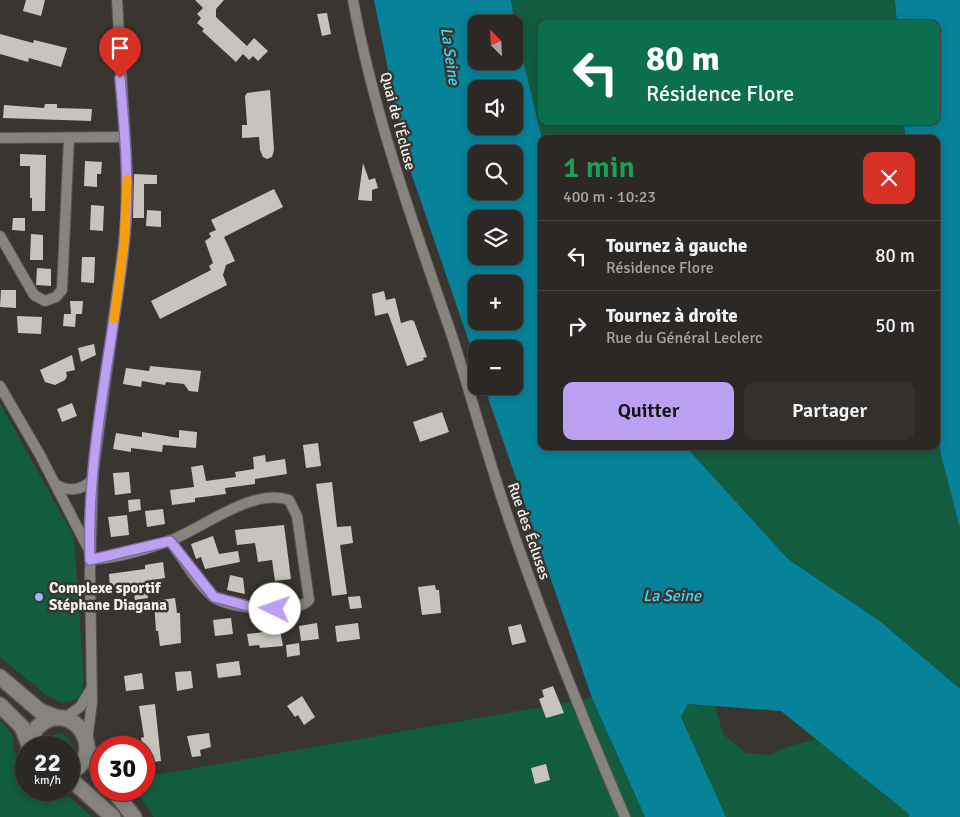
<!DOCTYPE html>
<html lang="fr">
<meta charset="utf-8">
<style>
body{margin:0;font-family:Signika,sans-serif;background:#33302d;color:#f1f3f6;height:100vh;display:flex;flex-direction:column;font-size:19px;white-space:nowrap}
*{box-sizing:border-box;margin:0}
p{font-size:16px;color:#a6a6a7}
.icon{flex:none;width:28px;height:28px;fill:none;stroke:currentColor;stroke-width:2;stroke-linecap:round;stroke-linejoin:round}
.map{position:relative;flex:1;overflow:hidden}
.details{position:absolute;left:538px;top:135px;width:402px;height:315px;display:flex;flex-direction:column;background:#2b2825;border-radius:10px;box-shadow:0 2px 8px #0003,0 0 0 1px #474442}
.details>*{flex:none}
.banner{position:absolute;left:538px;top:20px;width:402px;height:105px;border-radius:10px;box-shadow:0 2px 8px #0003,0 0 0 1px #474442;background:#0b6e4f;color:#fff;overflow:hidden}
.needle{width:32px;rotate:336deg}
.tools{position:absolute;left:468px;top:15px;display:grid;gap:10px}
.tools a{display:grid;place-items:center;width:55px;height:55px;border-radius:10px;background:#2b2825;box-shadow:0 2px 8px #0003,0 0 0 1px #474442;font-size:25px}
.speed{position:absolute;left:15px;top:736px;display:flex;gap:10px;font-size:25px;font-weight:700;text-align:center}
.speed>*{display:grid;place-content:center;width:65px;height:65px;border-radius:50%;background:#2b2825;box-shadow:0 2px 8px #0003,0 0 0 1px #474442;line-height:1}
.speed small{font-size:12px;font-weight:400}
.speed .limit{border:8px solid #d22;background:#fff;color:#111}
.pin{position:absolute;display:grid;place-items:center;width:42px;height:42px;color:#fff;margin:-51px -21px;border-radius:50% 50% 50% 0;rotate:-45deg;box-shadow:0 0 5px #0007}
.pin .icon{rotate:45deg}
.me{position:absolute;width:55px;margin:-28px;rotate:273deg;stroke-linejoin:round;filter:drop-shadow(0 0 4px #0008)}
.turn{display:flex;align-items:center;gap:18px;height:105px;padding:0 25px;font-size:22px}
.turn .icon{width:65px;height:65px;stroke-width:2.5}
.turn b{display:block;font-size:35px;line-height:42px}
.round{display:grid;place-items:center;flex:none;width:52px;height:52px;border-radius:10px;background:#33302d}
.summary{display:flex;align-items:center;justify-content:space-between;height:85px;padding:0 25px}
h1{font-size:30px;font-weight:600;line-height:38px;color:#1e9e55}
.button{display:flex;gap:10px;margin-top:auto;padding:10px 25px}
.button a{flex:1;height:58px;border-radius:10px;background:#bca0f2;color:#111;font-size:20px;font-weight:600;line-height:58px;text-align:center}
.button a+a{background:#33302d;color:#f1f3f6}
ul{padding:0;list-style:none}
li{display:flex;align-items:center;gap:15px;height:70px;padding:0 25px;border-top:1px solid #474442}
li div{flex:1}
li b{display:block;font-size:19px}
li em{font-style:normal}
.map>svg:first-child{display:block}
.green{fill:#125c3f}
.water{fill:#068299;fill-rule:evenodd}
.building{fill:#c8c3bd}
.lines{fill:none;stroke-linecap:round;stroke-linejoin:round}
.minor-casing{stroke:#575551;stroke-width:12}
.secondary-casing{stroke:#575551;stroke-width:18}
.minor{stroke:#87837d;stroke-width:10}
.secondary{stroke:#87837d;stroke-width:15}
.route-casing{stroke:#7a689d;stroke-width:12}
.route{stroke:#bca0f2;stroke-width:9}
.slow{stroke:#f59e0b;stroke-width:9}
.poi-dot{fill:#91b8fd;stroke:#393631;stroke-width:2}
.labels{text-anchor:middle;stroke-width:5;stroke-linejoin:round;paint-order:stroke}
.street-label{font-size:15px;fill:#f4f2ef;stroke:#393631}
.poi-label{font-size:15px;font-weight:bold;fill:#f4f2ef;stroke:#393631;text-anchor:start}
.water-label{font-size:16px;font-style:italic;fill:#42d6f7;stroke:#393631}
</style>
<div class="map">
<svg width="960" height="817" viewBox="0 0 960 817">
<rect width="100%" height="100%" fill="#393631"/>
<g class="green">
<polygon points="511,0 895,0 897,24 541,24 541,121 903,121 905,139 542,139 515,27"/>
<polygon points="0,403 74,537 84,681 82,692 76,700 62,703 46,695 0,657"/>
<polygon points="936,420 941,455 960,528 960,689 881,622 788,559 685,446 936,446"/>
<polygon points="592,698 645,817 154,817 135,790 144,790 144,777"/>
<polygon points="688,704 715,706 723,734 746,753 769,755 790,746 817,739 910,814 909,817 726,817 681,717"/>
<path d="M 0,719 L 14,738 L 12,747 L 26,776 L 26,790 C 63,790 65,792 92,817 L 0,817 Z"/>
<path d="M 56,733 C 70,735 75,744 69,756 L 69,748 L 44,747 L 46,740 Z"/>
</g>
<g class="water">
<path d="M 374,0 L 511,0 L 515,27 L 542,139 L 541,446 L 685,446 L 788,559 L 881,622 L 960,689 L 960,817 L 909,817 L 909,814 L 781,711 L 688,704 L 681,717 L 726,817 L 645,817 L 592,698 L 484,386 L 514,386 L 514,349 L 476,349 L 476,362 L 406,158 ZM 476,24 L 514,24 L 514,61 L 476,61 ZM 476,89 L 514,89 L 514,126 L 476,126 ZM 476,154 L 514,154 L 514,191 L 476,191 ZM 476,219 L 514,219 L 514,256 L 476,256 ZM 476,284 L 514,284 L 514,321 L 476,321 Z"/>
<polygon points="895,0 960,0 960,528 941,455 936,420 936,139 905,139 904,121 936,121 936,24 897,24"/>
</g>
<g class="building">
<polygon points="26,0 45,0 41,16 23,11"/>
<polygon points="195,0 224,0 216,9 216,17 247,46 254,38 268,51 258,61 253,56 249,60 243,54 236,62 202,31 204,29 197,23 201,18 197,14 203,8"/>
<polygon points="327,13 331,34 322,36 317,14"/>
<polygon points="0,34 33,43 34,40 67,48 61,67 29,58 28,62 0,54"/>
<polygon points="270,90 274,150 272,157 267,159 263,157 260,150 259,137 242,138 242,125 247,125 245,96 247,93"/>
<polygon points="45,104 57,104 57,108 92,109 91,121 3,118 4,105 44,108"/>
<polygon points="20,154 46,155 45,211 32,211 32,198 30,198 30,166 20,166"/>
<polygon points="85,161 102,162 101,174 97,174 97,187 84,186"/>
<polygon points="363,163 369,180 375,178 378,188 372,190 372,201 358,200"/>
<polygon points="134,174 157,175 157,184 144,184 144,218 133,218"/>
<polygon points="274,189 283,207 224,237 235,261 226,265 223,275 227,285 160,319 151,301 211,270 209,266 213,263 205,241 211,237 209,233 216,230 211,220"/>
<polygon points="91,205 104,206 103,231 90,230"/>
<polygon points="147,210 161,211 161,227 146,226"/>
<polygon points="13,218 25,218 25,231 12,230"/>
<polygon points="31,234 43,235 43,260 30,260"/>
<polygon points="82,257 95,257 94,283 81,282"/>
<polygon points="37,268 51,269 51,286 36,285"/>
<polygon points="1,290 16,290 16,308 0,307"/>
<polygon points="384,291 386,300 395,298 401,323 411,320 414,321 427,357 423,358 424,360 407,366 388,313 375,316 372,294"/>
<polygon points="70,301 83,301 82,314 76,314 75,327 63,326 64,314 71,314"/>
<polygon points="17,316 42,317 41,334 18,333"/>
<polygon points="94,344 96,355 81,362 78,348"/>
<polygon points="72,355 75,370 66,372 67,376 65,380 55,385 45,382 40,370"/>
<polygon points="150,366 201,371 198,392 189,391 184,384 166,382 165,385 142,381 141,387 123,384 126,368 149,371"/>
<polygon points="72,403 77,416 62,422 57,409"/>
<polygon points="442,412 449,432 420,442 413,422"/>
<polygon points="179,430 197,432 196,448 163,445 162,452 131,448 131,452 113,449 116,433 142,437 142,432 179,438"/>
<polygon points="318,443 321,466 306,468 303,445"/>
<polygon points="265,455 266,462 285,459 287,474 255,479 255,484 225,488 226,494 195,498 195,502 172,505 170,490 194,487 191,467 203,465 206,481 236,477 235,472 254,469 253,457"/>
<polygon points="129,472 131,493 115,495 113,473"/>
<polygon points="332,482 337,527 351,526 353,543 340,545 347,594 332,596 316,484"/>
<polygon points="140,499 141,510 129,512 128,500"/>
<polygon points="163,509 165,524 147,527 145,511"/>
<polygon points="127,515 129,535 111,537 108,517"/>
<polygon points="284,525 291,579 275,581 272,560 258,562 255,543 237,545 235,530"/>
<polygon points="213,536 219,554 238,551 240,562 205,569 201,557 196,559 191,544"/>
<polygon points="163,562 165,578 146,581 148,598 135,600 133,586 110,590 109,574 145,569 145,565"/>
<polygon points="230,575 243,578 245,594 227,590"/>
<polygon points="435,585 436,590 439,590 441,613 422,615 418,587"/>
<polygon points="360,596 362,608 350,609 348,597"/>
<polygon points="175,598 177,613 180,613 181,643 160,646 158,631 156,631 154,601"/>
<polygon points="231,618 233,634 215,636 213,620"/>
<polygon points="317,623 319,639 301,641 299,626"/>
<polygon points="358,623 360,639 337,642 335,626"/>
<polygon points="521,624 526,642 512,645 508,627"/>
<polygon points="280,630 283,646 260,648 259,645 249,646 247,634"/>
<polygon points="299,643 300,655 287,657 286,645"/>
<polygon points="239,661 241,675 218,678 216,664"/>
<polygon points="191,671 193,688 177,691 175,672"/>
<polygon points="142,673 144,689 126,691 124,676"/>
<polygon points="553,686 564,713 546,718 539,699 544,697 542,690"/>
<polygon points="302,696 315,717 304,725 298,715 295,717 287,706"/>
<polygon points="155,704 161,761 145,763 141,738 144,737 139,706"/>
<polygon points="209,733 211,747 200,750 201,756 192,757 187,736"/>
<polygon points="546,764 550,780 535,784 531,768"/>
</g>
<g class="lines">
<g class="minor-casing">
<g id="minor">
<path d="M 353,0 C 374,115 414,226 452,336 C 471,395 487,455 507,514 C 542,617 582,717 625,817"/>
<polyline points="0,138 125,137"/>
<polyline points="0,236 34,295 45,301 56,297 62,290 69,138"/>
<polyline points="0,386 40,455 89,550"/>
<path d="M 55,484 C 68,492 82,491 93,479"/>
<path d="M 90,560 C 115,558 145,550 169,541 C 202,529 252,487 289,500 L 297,516 L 309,600 C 302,608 290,607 280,608 C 263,610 225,607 212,596 C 195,581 183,559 170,541"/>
<polyline points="63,719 80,707 91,689"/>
<polyline points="87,741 92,702 90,573 93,474 124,243 127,204 127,170 117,0"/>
</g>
</g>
<g class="secondary-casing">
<g id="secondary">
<polyline points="0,677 40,711 58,718"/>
<polyline points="0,705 22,727 29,745"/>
<path d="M 29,748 C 30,738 33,730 41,724 C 74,699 109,754 69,773"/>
<polyline points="87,748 101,775"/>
<polyline points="69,778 113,817"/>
<polyline points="113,790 134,817"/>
</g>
</g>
<use href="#minor" class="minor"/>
<use href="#secondary" class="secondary"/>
</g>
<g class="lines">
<g class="route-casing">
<path id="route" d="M 120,78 C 125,133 130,189 124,244 C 113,347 86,456 90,560 L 170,541 L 214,597 L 259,609 L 275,609"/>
</g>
<use href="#route" class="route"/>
<polyline class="slow" points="114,319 124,243 127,179"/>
</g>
<circle class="poi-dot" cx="39" cy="597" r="5"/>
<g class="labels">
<g class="street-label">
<text transform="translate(398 121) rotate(75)" y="5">Quai de l'Écluse</text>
<text transform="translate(529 531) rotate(71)" y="5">Rue des Écluses</text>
</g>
<g class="poi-label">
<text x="49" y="593">Complexe sportif<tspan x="49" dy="17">Stéphane Diagana</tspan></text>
</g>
<g class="water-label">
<text transform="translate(451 56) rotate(82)" y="6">La Seine</text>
<text x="672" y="601">La Seine</text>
</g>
</g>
</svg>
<div class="tools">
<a><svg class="needle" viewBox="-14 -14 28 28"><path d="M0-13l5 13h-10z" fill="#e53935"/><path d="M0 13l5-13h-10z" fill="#a6a6a7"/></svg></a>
<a><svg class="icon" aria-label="sound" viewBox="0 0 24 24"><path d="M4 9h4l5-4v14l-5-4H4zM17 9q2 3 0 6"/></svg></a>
<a><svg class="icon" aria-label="search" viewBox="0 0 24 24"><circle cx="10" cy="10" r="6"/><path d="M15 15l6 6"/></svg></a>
<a><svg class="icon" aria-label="layers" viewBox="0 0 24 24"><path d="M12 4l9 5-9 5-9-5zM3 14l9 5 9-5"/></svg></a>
<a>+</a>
<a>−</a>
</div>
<div class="speed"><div>22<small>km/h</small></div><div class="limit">30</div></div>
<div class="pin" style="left:120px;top:78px;background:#d93025"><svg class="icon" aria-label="arrive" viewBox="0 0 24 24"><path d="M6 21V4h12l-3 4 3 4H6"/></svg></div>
<svg class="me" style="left:275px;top:609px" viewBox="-20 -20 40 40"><circle r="19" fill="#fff"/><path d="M0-13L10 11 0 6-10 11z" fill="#bca0f2"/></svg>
<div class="banner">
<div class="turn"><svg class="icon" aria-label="left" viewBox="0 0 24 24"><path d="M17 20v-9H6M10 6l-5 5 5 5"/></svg><div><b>80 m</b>Résidence Flore</div></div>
</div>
<section class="details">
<div class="summary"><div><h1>1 min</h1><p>400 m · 10:23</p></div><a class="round" style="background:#d93025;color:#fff"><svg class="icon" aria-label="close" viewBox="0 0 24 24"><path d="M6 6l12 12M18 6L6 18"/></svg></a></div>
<ul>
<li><svg class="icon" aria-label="left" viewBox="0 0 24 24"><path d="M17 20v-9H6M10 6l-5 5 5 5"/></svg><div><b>Tournez à gauche</b><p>Résidence Flore</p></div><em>80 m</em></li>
<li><svg class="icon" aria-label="right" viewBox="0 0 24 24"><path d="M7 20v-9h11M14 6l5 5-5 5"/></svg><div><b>Tournez à droite</b><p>Rue du Général Leclerc</p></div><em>50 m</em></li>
</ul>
<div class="button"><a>Quitter</a><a>Partager</a></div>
</section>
</div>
